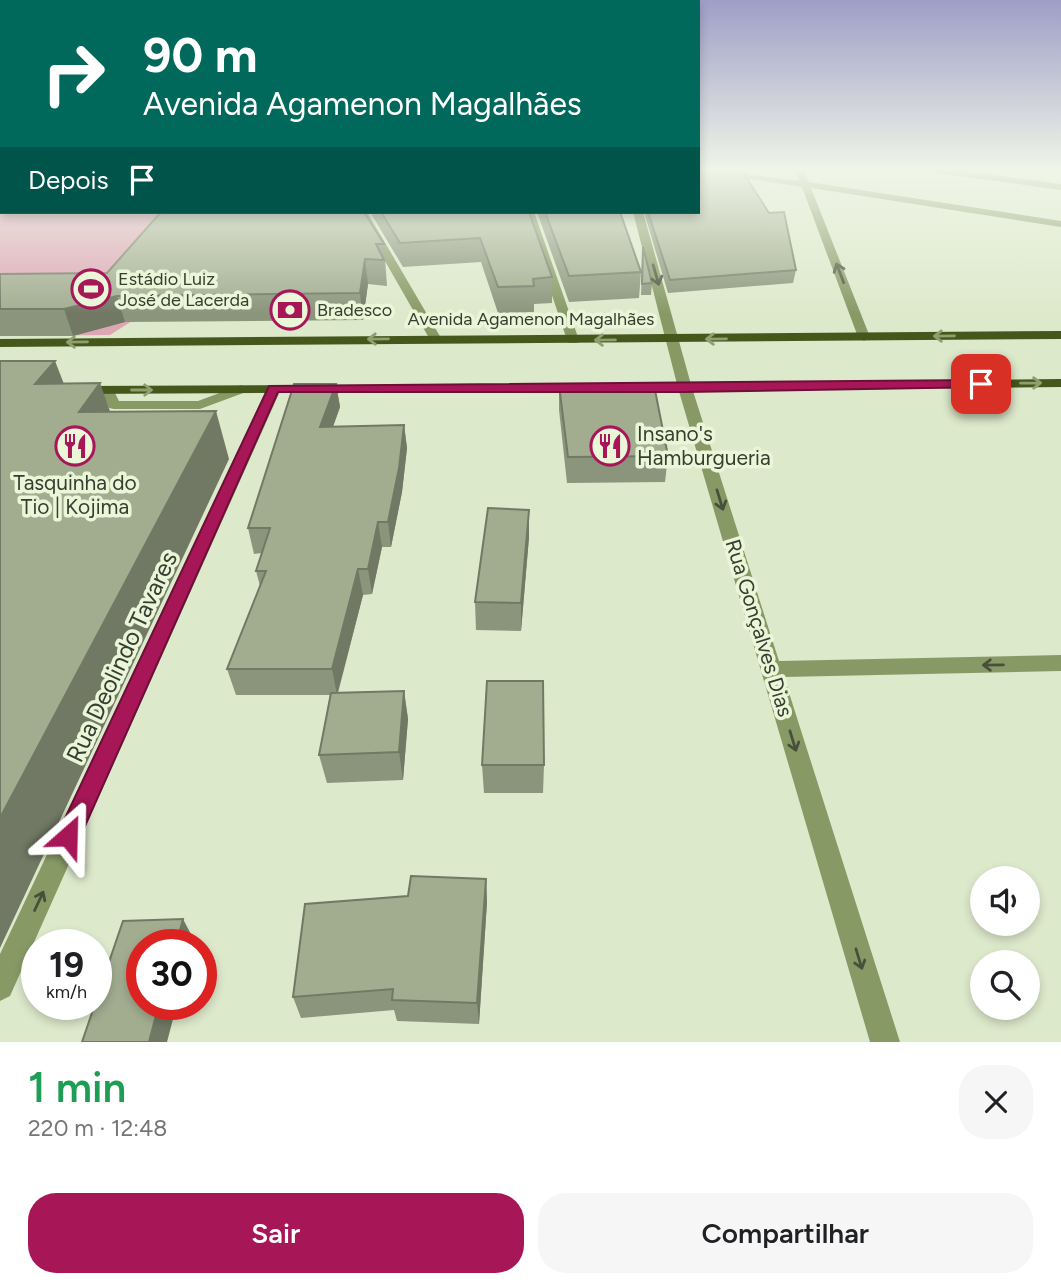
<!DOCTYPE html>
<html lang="pt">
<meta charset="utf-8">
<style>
body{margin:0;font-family:Figtree,sans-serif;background:#f6f6f6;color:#202124;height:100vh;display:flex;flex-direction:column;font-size:26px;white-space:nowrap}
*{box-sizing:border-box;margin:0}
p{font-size:23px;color:#757577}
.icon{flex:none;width:38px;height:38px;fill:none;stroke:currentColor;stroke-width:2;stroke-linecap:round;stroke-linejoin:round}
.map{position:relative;height:1042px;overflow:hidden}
.side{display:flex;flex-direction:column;background:#fff;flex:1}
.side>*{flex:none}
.guide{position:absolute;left:0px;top:0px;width:700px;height:214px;box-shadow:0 4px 10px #0003;background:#00695c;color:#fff;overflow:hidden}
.fabs{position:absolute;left:970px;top:866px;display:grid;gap:14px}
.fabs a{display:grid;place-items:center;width:70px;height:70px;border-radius:50%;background:#fff;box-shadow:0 4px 10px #0003;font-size:35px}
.speed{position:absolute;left:21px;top:929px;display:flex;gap:14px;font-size:35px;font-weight:700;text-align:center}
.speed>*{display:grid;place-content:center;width:91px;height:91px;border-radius:50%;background:#fff;box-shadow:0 4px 10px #0003;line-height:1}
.speed small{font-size:18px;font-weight:400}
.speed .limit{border:10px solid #d22;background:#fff;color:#111}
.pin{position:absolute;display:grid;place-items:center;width:60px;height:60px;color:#fff;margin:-30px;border-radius:14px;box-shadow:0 4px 10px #0006}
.me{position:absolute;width:77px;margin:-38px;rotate:25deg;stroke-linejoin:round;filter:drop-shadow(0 0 5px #0008)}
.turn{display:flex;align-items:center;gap:24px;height:147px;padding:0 28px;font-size:32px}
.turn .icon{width:91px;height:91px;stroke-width:2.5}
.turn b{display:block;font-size:49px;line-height:60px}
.then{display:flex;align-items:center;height:66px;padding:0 28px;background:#0003;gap:14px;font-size:26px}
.round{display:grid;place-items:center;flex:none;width:74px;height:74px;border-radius:28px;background:#f6f6f6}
.overview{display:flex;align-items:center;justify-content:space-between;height:119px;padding:0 28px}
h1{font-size:42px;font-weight:600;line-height:52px;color:#1e9e55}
.button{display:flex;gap:14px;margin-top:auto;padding:14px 28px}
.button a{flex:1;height:80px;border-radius:28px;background:#a71757;color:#fff;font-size:28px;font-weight:600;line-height:80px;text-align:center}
.button a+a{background:#f6f6f6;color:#202124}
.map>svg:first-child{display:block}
.green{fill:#dea6b5}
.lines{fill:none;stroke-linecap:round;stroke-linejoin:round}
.minor{fill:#879a66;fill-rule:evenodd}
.major{fill:#45581c;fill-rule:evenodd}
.wall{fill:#8b957c}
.shaded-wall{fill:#717965}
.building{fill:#a2ad90;stroke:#717965;stroke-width:2}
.oneway{stroke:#48503c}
.oneway2{stroke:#8f9f71}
.route{fill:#a71757;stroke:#6d0f39;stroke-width:2}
.labels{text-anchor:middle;stroke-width:7;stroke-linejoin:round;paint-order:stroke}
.far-poi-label{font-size:18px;fill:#383d31;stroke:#eaf6d8;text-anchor:start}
.far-street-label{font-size:18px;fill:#383d31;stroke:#eaf6d8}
.poi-label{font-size:21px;fill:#383d31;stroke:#eaf6d8;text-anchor:start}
.street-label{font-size:21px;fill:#383d31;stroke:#eaf6d8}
.near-street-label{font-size:24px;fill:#383d31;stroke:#eaf6d8}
</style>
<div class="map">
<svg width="1061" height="1042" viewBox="0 0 1061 1042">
<rect width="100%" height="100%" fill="#dde9cb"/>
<polygon class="green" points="0,168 2,212 275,212 255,243 110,335 0,336"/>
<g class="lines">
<g class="minor">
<polygon points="698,168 799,181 795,168 803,168 809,182 1061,221 1061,227 811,188 870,337 864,341 858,337 802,187 698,171"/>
<polygon points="918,168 939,168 1061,184 1061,190 922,171"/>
<polygon points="357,212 367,212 441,338 440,341 430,341 429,338"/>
<polygon points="524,212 534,212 579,340 578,343 568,343 567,340"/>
<polygon points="633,212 643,212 692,388 779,661 1061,655 1061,671 784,677 900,1042 870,1042 678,388"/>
<polygon points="241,385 248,389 246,392 200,409 114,409 109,408 100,390 102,387 112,387 119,401 198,401"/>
<polygon points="274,385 281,389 10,996 0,1001 0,954 267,389"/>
</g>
<g class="major">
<polygon points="1061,331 1061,339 0,347 0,339"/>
<polygon points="1061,379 1061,387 633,392 626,388 633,384"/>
<polygon points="581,384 586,385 586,391 80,394 73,390 80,386"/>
</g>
</g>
<g class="wall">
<polygon points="370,212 529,212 552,277 552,303 534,304 534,312 498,313 481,262 403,267"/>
<polygon points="537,212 620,212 641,272 639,298 569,302"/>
<polygon points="644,212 698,212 796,270 793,283 668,293"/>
<polygon points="384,244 387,286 368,284 363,320 125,322 73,336 0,336 0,274 107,273"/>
<polygon points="643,247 652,283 651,295 641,295"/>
<polygon points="336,384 340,407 333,427 404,425 407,448 402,492 391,547 382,547 372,594 363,595 338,693 404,691 408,719 403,780 327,783 319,755 330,695 236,695 227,669 260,586 256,571 262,553 254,554 248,528"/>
<polygon points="559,385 668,456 665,482 567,483 559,410"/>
<polygon points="529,510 529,537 521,631 476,630 475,602"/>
<polygon points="482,765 544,765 543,793 484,793"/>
<polygon points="486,879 487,902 479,1024 397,1021 394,1010 301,1018 293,997 408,896"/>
</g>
<g class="shaded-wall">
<polygon points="365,259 368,284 363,320 360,293"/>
<polygon points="117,296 125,322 73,336 64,309"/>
<polygon points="55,361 73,407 35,384"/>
<polygon points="100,383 117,431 79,412"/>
<polygon points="336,384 340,407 324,451 320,427"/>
<polygon points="216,411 229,459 0,948 0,818"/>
<polygon points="404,425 407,448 402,492 391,547 388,522"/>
<polygon points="529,510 529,537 521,631 521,603"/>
<polygon points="378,522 382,547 372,594 368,569"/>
<polygon points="358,569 363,595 337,695 332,669"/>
<polygon points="404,691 408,719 403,780 399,752"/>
<polygon points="486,879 487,902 479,1024 477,1003"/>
<polygon points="183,919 194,940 193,945 176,945"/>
<polygon points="159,1004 177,1004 167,1042 149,1042"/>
</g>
<g class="building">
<polygon points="698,168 735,168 741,169 769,213 784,212 796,270 670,280 648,212 698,212"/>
<polygon points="161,212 364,212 384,244 376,244 384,260 365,259 360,293 117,296 64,309 0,309 0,274 107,273"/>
<polygon points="381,212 529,212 552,277 533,279 534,286 498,287 480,238 400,243"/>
<polygon points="545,212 620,212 641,272 569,276"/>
<polygon points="643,247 652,283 642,284"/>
<polygon points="0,361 55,361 35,384 100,383 79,412 216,411 0,818"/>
<polygon points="294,384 336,384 320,427 404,425 399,468 388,522 378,522 368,569 358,569 332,669 227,669 266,571 256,571 270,528 248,528"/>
<polygon points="559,385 654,385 668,456 568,457"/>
<polygon points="488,508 529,510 521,603 475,602"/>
<polygon points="487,681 543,681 544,765 482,765"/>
<polygon points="404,691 399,752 319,755 331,693"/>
<polygon points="411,876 486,879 477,1003 392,1000 393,989 293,997 305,904 408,896"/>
<polygon points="183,919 176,945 142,945 142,1004 159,1004 149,1042 82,1042 95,1004 96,1004 96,1000 123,921"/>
</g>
<defs><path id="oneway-shaft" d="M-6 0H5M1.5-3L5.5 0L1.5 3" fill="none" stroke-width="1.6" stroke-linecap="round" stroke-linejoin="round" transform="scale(1.75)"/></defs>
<g class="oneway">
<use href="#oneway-shaft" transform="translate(840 273) rotate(-111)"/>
<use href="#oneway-shaft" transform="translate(656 275) rotate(74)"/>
<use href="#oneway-shaft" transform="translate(720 500) rotate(73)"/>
<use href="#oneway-shaft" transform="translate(993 665) rotate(179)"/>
<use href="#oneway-shaft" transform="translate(793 741) rotate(73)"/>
<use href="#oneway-shaft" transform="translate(39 901) rotate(-65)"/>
<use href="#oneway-shaft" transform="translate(859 959) rotate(73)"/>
</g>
<g class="oneway2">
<use href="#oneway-shaft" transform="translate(944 336) rotate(179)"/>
<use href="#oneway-shaft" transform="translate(378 339) rotate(179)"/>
<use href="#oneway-shaft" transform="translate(716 339) rotate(179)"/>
<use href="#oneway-shaft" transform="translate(605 340) rotate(179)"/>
<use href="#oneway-shaft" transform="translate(77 342) rotate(179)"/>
<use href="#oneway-shaft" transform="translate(1031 383) rotate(-1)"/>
<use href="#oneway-shaft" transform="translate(142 390)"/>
</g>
<linearGradient id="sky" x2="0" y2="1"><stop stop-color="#9f9ec7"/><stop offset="0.54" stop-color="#f0f5e8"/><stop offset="1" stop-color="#f0f5e8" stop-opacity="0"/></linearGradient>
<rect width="1061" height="314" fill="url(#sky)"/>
<polygon class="route" points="981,380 987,384 985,387 685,392 278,392 77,844 68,847 60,844 57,836 60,829 269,386"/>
<defs>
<g id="stadium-ring" transform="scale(2.0125)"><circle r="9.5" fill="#eaf6d8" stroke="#a71757" stroke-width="1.5"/><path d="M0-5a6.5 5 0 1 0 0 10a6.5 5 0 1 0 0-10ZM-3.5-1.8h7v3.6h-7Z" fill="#a71757"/></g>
<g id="bank-ring" transform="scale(2.0125)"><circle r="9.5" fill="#eaf6d8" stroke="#a71757" stroke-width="1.5"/><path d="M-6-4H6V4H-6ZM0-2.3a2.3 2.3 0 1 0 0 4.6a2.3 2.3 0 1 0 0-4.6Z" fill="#a71757"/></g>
<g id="restaurant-ring" transform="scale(2.0125)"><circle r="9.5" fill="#eaf6d8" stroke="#a71757" stroke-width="1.5"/><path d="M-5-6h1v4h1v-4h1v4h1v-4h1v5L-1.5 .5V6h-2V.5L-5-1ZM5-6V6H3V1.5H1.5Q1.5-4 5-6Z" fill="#a71757"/></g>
</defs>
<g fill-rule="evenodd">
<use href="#stadium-ring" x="91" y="289"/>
<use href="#bank-ring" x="290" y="310"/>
<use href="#restaurant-ring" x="75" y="446"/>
<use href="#restaurant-ring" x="610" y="446"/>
</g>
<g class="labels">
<g class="far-poi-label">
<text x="118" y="285">Estádio Luiz<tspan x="118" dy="21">José de Lacerda</tspan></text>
<text x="317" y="316">Bradesco</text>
</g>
<g class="far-street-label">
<text x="531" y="325">Avenida Agamenon Magalhães</text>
</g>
<g class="poi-label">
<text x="637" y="441">Insano's<tspan x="637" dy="24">Hamburgueria</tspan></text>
<text x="75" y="490" text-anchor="middle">Tasquinha do<tspan x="75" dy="24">Tio | Kojima</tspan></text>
</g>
<g class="street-label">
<text transform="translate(759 628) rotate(73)" y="7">Rua Gonçalves Dias</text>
</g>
<g class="near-street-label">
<text transform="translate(122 657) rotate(-65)" y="8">Rua Deolindo Tavares</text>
</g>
</g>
</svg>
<div class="fabs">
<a><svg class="icon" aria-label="sound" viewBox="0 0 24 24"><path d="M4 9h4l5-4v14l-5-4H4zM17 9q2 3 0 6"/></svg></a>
<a><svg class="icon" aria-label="search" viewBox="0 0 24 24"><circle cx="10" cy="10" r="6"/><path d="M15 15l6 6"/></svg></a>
</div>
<div class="speed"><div>19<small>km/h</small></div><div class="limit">30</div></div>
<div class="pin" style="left:981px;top:384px;background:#d93025"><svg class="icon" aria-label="arrive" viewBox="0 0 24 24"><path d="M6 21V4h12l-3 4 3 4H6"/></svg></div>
<svg class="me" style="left:68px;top:836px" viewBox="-20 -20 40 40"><path d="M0-17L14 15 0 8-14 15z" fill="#a71757" stroke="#fff" stroke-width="4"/></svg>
<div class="guide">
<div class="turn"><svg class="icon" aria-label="right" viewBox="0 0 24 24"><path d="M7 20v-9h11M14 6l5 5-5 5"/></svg><div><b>90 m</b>Avenida Agamenon Magalhães</div></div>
<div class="then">Depois<svg class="icon" aria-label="arrive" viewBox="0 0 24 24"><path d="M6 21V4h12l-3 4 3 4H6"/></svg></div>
</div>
</div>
<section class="side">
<div class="overview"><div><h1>1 min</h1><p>220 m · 12:48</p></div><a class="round"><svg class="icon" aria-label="close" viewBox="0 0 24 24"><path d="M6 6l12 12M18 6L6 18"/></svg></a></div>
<div class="button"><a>Sair</a><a>Compartilhar</a></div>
</section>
